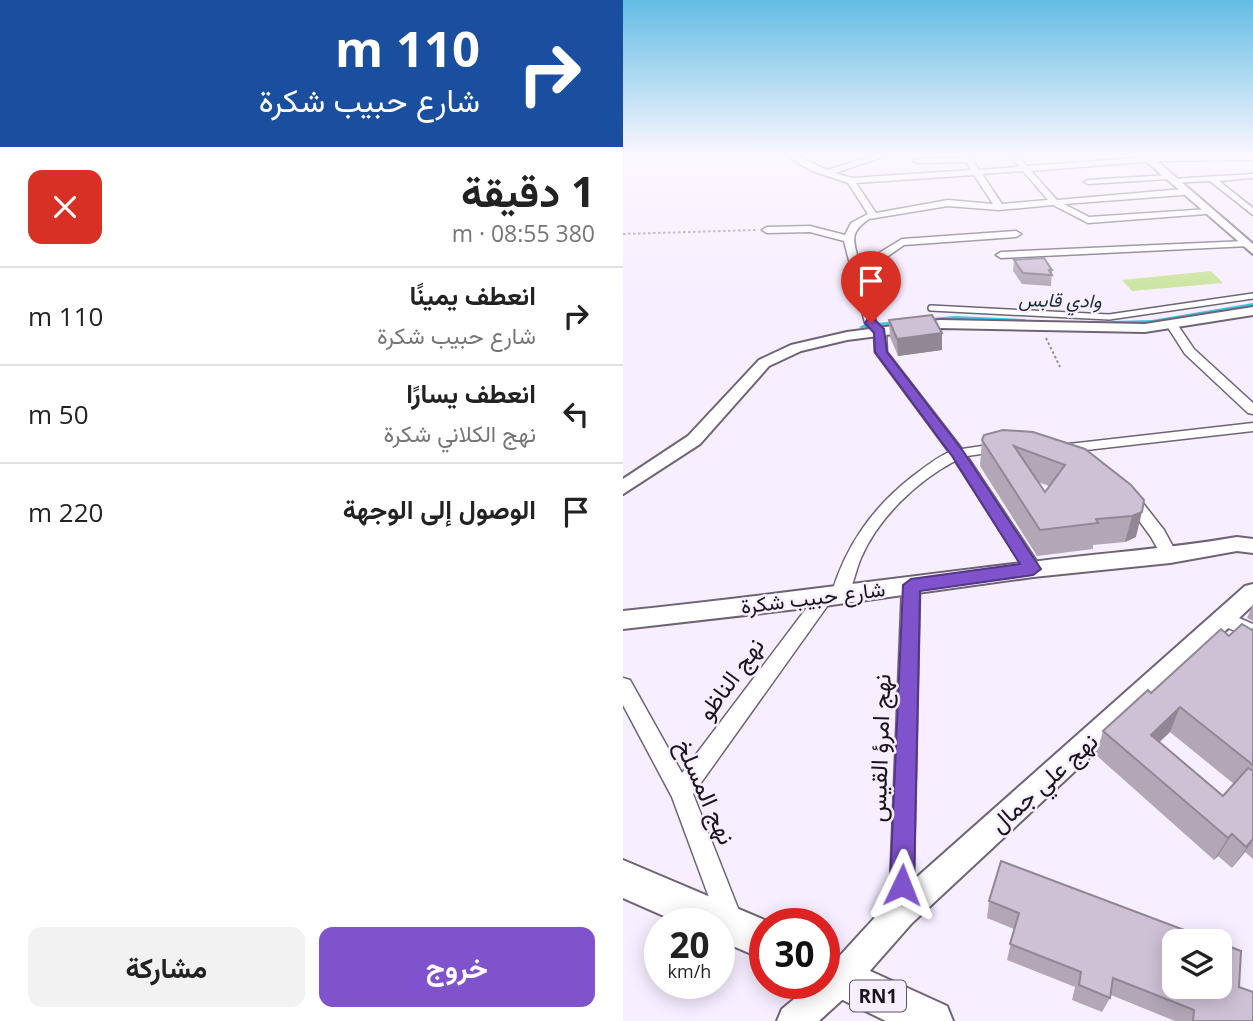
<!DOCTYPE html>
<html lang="ar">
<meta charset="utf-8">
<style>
body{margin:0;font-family:"Open Sans",Vazirmatn,sans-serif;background:#f2f2f2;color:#222;direction:rtl;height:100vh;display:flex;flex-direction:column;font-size:26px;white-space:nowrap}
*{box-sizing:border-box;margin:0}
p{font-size:23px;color:#767676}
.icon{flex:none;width:38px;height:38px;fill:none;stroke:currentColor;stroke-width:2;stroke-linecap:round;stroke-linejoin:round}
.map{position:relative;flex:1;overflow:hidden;direction:ltr}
.panel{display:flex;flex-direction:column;background:#fff;width:623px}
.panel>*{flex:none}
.top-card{background:#1a4fa0;color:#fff;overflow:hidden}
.fabs{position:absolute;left:539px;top:929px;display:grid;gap:14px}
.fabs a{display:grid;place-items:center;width:70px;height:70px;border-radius:14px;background:#fff;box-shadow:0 4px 18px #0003;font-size:35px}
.speed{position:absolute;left:21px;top:908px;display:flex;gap:14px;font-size:35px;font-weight:700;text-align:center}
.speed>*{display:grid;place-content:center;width:91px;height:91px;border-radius:50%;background:#fff;box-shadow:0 4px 18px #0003;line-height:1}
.speed small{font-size:18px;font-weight:400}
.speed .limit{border:10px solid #d22;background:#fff;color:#111}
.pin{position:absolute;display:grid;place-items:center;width:60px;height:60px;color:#fff;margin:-72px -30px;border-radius:50% 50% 50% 0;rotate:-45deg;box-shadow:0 0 7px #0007}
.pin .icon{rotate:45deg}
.me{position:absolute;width:77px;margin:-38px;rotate:2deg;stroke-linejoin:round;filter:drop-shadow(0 0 5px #0008)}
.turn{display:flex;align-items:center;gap:24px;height:147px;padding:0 28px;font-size:32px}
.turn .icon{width:91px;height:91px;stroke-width:2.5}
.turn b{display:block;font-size:49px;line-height:60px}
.round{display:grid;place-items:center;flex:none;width:74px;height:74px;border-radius:14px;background:#f2f2f2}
.headline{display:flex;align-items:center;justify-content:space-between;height:119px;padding:0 28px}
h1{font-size:42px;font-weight:700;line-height:52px}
.cta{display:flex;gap:14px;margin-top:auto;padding:14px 28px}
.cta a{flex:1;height:80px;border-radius:14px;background:#7f53cc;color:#fff;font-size:28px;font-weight:700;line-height:80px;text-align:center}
.cta a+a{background:#f2f2f2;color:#222}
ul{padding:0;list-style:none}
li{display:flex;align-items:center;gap:21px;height:98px;padding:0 28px;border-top:2px solid #e0e0e0}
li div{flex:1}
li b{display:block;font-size:26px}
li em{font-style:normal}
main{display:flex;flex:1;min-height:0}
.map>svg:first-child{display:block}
.green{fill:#c9e49b}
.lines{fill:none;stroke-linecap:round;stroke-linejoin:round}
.canal{fill:#3fc7e0;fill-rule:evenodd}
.service-casing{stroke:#6e6476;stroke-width:8}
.minor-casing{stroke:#6e6476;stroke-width:3}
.tertiary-casing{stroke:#6e6476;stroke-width:4}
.primary-casing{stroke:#6e6476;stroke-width:4}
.path{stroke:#958e9b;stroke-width:2;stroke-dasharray:2.5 2.5;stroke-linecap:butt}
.service{stroke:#fff;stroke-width:5}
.minor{fill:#fff;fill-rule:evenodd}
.tertiary{fill:#fff;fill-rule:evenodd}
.primary{fill:#fff;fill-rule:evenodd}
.wall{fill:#b2a6b7;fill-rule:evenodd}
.shaded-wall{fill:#918795}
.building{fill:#cfc1d5;stroke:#918795;stroke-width:2;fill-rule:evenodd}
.route{fill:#7f53cc;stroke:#533685;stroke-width:2}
.labels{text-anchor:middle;stroke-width:5;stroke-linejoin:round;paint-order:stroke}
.far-water-label{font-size:19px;font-style:italic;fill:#182e33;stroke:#f7eeff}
.shield{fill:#f7eeff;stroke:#5c5660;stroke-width:2}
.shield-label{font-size:19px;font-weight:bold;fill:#19151c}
.street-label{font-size:21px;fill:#19151c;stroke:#f7eeff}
.near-street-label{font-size:24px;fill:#19151c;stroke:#f7eeff}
</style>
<main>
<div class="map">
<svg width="630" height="1021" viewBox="0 0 630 1021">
<rect width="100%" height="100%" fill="#f7eeff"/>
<polygon class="green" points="588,271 600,283 509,291 499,280"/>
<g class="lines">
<g class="canal">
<path d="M 630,303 L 630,309 C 604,314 500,337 483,324 L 489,321 L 529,320 Z"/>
<polygon points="332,316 401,319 407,322 401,325 332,322 242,330 236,327 242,324"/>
</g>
<g class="service-casing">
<polyline id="service" points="308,308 486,317 630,296"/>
</g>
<g class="minor-casing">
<g id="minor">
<path d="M 163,155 L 173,155 L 204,170 L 253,155 L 265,155 L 212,173 L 229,178 L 348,170 L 344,162 L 294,163 L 290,161 L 294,159 L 341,158 L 342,155 L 347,155 L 356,170 L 396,167 L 386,155 L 394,155 L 404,166 L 526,157 L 630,156 L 630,160 L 530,161 L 408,171 L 434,200 L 560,189 L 564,192 L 560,195 L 441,204 L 466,217 L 586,209 L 586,213 L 583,214 L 465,223 L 430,205 L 376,210 L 325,206 L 246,219 C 227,232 230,239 235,259 L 251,256 L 279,239 L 393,231 L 398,234 L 393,237 L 281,245 L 258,261 L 237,264 L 253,322 L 263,332 L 264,352 L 339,449 L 379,443 L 386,447 L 379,451 L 344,456 L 419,569 L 416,573 L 404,573 L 332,461 C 294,481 255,518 238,558 C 232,572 230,587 223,600 L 217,602 L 210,598 L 70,794 L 120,921 L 116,930 L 107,934 L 98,930 L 49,797 L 0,705 L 0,678 L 7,680 L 59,773 L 195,593 L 201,591 L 208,595 C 223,545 249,508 290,476 C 302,467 313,458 326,452 L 252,352 L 251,333 L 242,323 L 221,241 L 187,232 L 144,233 L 139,230 L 144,227 L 187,226 L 222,235 L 228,223 L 245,214 L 225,183 L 189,171 ZM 400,171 L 425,200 L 379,204 L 359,174 ZM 351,175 L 370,204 L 325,200 L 253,213 L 233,183 Z"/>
<polygon points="630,174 630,178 596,181 630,208 630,215 587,181 548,183 545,179 465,184 461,182 465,180 545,175 548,179"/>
<polygon points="623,241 626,242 626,246 378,258 373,255 378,252"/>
<polygon points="550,323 554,324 571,349 630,403 630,414 625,413 562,354 544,326"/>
<polygon points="630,423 630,431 437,453 430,449 437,445"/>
<polygon points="507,492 512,493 541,530 555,556 553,560 541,560 528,537 499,497"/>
<polygon points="288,578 294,580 297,585 290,912 287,921 278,924 269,921 266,912 279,585 282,580"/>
<polygon points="602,612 630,624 630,639 596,624 593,619 596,614"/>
</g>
</g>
<g class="tertiary-casing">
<g id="tertiary">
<polygon points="516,155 527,155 630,244 630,254"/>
<polygon points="630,307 630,315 522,332 317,328 224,340 178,351 146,366 77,444 0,494 0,479 65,436 136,360 168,345 224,332 317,320 522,324"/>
<path d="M 614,537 L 630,539 L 630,553 L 614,551 L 547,563 L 410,577 L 201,606 L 0,629 L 0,611 C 136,597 272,578 408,562 C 477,553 545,549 614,537 Z"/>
<polygon points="630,584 630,605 289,923 230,990 196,1021 154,1021 159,1009 189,984 201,984 201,973 267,901 622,586"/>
</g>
</g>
<g class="primary-casing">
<g id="primary">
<polygon points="0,860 151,924 142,924 142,960 96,940 96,924 59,924 0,898"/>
<polygon points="201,950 324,1006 330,1021 263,1021 187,984 201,984"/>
</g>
</g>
<g class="path">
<polyline points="0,234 133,230"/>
<polyline points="423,338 437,367"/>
</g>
<use href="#service" class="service"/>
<use href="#minor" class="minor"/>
<use href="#tertiary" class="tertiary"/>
<use href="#primary" class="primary"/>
</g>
<g class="wall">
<polygon points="391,260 429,270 428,286 399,284 390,271"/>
<polygon points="266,320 319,333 319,350 275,356 267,337"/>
<path d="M 361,435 L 508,485 L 513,537 L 502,542 L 470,545 L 470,549 L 414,556 L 357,466 L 359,440 ZM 415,482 L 426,486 L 422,492 Z"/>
<polygon points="630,604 630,621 624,618"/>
<path d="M 630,629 L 630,859 L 622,852 L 609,868 L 595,856 L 591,860 L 473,755 L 480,731 L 528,693 L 606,636 ZM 547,732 L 611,784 L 600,796 L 536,742 Z"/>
<polygon points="366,901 616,987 630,1021 552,1021 488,995 487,998 479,1012 449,1000 452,987 384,960 391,929 364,918"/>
</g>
<g class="shaded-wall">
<polygon points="319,333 319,350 275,356 274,339"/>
<polygon points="519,512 513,537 502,542 509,516"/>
<polygon points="557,707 547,732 519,759 528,735"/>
<polygon points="609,834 595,856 591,860 605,838"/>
<polygon points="630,839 630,840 622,852 609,868"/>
</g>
<g class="building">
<polygon points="421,258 429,270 426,270 429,275 400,273 391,260"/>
<polygon points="309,315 319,333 274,339 266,320"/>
<path d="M 380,430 L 410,432 L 462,449 L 508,485 L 521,500 L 519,512 L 509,516 L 473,519 L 475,523 L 417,530 L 359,440 L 361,435 ZM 391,446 L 442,465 L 422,492 Z"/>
<polygon points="619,624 629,630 630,629 630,765 557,707 528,735 600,796 625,768 630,771 630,839 623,847 609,834 605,838 480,731 525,690 528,693 598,629 606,636"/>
<polygon points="378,861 593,942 551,942 551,987 597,987 597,943 618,951 616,987 630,992 630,1021 570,1021 571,1010 490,978 487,998 456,985 458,972 387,944 396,913 366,901"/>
</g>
<linearGradient id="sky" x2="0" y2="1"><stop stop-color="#64bce5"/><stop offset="0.52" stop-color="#fbf7ff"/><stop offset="1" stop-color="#fbf7ff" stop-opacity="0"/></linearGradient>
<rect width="630" height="298" fill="url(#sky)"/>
<polygon class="route" points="244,320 252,320 261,329 264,352 340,451 418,569 410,575 297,591 291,885 288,894 279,897 270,894 267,885 280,585 288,579 397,564 329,456 252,352 251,333 242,323"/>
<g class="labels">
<g class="far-water-label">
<text transform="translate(437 300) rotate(1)" y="7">وادي قابس</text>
</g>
<rect class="shield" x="227" y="980.5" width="56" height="31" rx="5"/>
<g class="shield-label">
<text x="255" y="1003">RN1</text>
</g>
<g class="street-label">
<text transform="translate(190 598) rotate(-7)" y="7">شارع حبيب شكرة</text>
</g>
<g class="near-street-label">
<text transform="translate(108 679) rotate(-54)" y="8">نهج الناظو</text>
<text transform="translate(257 748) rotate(-88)" y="8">نهج امرؤ القيس</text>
<text transform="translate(421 783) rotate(-42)" y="8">نهج علي جمال</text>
<text transform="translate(82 792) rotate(66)" y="8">نهج المسلخ</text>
</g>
</g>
</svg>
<div class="fabs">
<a><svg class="icon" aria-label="layers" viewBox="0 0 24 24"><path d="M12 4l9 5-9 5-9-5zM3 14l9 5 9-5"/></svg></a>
</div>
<div class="speed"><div>20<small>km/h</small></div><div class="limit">30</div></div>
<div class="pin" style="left:248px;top:323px;background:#d93025"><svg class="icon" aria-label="arrive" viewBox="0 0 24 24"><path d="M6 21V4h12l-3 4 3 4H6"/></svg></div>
<svg class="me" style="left:279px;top:885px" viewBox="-20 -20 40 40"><path d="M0-17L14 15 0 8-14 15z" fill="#7f53cc" stroke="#fff" stroke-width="4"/></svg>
</div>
<section class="panel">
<div class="top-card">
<div class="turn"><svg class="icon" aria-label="right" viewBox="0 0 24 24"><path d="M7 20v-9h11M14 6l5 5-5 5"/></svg><div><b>110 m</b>شارع حبيب شكرة</div></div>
</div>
<div class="headline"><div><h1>1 دقيقة</h1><p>380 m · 08:55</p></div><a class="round" style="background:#d93025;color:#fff"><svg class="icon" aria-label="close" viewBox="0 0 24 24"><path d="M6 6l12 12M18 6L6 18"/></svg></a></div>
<ul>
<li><svg class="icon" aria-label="right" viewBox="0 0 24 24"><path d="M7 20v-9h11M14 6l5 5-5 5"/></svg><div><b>انعطف يمينًا</b><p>شارع حبيب شكرة</p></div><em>110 m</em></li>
<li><svg class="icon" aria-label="left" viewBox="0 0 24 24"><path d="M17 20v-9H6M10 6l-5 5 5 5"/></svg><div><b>انعطف يسارًا</b><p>نهج الكلاني شكرة</p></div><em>50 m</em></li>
<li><svg class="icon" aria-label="arrive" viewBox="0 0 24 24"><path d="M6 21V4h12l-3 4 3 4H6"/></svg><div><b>الوصول إلى الوجهة</b></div><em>220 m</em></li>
</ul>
<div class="cta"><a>خروج</a><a>مشاركة</a></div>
</section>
</main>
